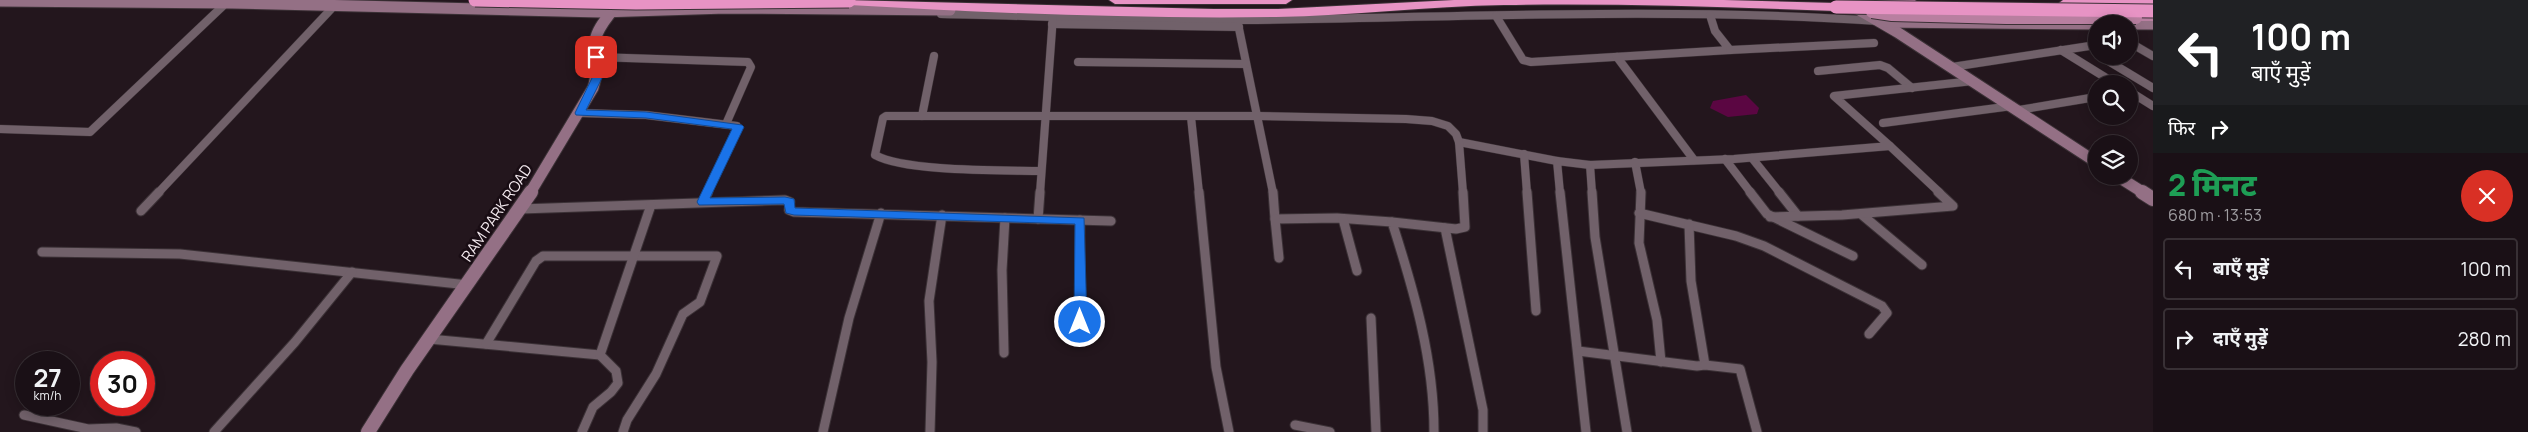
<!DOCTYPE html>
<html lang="hi">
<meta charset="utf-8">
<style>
body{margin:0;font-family:Manrope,"Noto Sans Devanagari",sans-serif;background:#23191f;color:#f1f3f6;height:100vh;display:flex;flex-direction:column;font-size:19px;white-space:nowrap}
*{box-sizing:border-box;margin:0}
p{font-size:16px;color:#9f9da1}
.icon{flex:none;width:28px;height:28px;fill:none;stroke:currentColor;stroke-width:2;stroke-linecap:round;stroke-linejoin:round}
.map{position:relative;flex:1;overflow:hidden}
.drawer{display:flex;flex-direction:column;background:#1a1016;width:375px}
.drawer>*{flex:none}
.banner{background:#202124;color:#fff;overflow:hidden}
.fabs{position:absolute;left:2088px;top:15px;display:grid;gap:10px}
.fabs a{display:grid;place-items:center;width:50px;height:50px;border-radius:50%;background:#1a1016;box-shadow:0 2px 12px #0003,0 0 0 1px #383035;font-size:25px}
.speed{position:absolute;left:15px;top:351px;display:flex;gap:10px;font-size:25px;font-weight:700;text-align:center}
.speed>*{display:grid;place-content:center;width:65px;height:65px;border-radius:50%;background:#1a1016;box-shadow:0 2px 12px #0003,0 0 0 1px #383035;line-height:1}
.speed small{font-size:12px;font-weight:400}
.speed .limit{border:8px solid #d22;background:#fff;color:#111}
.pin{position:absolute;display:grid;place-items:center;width:42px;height:42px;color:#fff;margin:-21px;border-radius:10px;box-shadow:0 2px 8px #0006}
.me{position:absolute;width:55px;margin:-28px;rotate:0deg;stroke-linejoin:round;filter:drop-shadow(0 0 4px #0008)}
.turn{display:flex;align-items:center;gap:18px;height:105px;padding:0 15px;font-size:22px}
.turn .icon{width:65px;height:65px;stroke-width:2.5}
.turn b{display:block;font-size:35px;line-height:42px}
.then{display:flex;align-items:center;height:48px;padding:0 15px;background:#0003;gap:10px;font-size:19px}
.round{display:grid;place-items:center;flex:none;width:52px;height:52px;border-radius:26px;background:#23191f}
.overview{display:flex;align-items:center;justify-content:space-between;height:85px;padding:0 15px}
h1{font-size:30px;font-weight:800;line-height:38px;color:#1e9e55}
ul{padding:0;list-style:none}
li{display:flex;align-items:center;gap:15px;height:62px;margin:0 10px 8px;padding:0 5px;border:2px solid #383035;border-radius:5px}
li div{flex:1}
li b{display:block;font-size:19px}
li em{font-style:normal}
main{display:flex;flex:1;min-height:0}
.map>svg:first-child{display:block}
.water{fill:#5b0642}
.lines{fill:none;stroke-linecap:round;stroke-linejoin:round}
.street-far1-casing{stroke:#3b3136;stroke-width:9}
.street-casing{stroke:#3b3136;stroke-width:11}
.secondary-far1-casing{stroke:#3b3136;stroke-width:13}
.secondary-casing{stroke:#3b3136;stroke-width:16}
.primary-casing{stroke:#3b3136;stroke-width:2}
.highway-casing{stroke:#3b3136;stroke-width:2}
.street-far1{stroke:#71616a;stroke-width:8}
.street{stroke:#71616a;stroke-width:9}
.secondary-far1{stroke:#947085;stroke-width:11}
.secondary{stroke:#947085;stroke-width:14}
.primary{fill:#b87fa0;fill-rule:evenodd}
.highway{fill:#e793c4;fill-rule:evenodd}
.primary-bridge-casing{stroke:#3b3136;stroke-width:14;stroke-linecap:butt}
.highway-bridge-casing{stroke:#3b3136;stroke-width:15;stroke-linecap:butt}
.primary-bridge{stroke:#b87fa0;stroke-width:12}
.highway-bridge{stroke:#e793c4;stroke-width:13}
.route{fill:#1a73e8;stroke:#114b97}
.labels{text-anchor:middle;stroke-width:5;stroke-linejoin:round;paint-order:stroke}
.street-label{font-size:15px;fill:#f5ebf0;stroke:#190d14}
</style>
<main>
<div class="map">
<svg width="2153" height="432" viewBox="0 0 2153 432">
<rect width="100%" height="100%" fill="#23161d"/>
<polygon class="water" points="1746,95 1759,108 1757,114 1728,117 1710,108 1713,101"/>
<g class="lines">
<g class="street-far1-casing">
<g id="street-far1">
<path d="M 941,14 C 1046,16 1152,21 1257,20 C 1464,17 1671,7 1878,21"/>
<polyline points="1496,16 1523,60 1531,62 1730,50 1715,31 1710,15"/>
<polyline points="1237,19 1273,193"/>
<polyline points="1052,24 1239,27"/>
<polyline points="2134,45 2153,56"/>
<polyline points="1730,50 1874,43"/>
<polyline points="2061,50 2116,84"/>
<polyline points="2100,56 2153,88"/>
<polyline points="596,57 748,62 751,67 726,124"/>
<polyline points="1617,57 1694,160"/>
<polyline points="1078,62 1246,64"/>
<polyline points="1952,67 2096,45"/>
<polyline points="1818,71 1880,65 1888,68 1912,88"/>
<polyline points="2129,91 2153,106"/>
<polyline points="2019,110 2096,97"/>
<polyline points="580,113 646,115 737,126 738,129 707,193"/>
<polyline points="922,116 934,56"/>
<polyline points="1191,117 1199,193"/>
<polyline points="1883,123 2012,106"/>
<polyline points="0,129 90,132 226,3"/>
<polyline points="1459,142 1557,161"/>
<polyline points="1890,146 1940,193"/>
<polyline points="1524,154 1527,193"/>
<polyline points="1752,158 1780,193"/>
<polyline points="1725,159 1751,193"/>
<polyline points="1635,162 1641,193"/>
<polyline points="1590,165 1592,193"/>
<path d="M 1041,171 C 1002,170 906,172 875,155 L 883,118 L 886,116 L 1257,116 L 1406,119 L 1432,121 L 1448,126 L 1456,134 L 1459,142 L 1463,193"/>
<polyline points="158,193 334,6"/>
<polyline points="1040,193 1053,16"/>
<polyline points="1560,193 1557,161 1590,165 1734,159 1890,146 1834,96 1973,81"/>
</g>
</g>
<g class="street-casing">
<g id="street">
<polyline points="1199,192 1216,367 1229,432"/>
<path d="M 1273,192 L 1275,219 L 1337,218 L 1392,222 C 1414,291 1434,359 1434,432"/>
<polyline points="1527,192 1536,311"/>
<polyline points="1560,192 1586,432"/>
<polyline points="1592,192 1595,237 1627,432"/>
<polyline points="1641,192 1639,243 1657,320 1661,362"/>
<polyline points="1750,192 1767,214 1853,256"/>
<polyline points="1779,192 1798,216"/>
<polyline points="703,202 708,192"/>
<polyline points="520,209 785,200 790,202 789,210 794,212 1111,221"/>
<polyline points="141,211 159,192"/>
<polyline points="1639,213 1736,236 1764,246 1882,306 1887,313 1869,334"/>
<polyline points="1861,214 1922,265"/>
<polyline points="1770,217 1842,215 1953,206 1938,192"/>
<polyline points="1038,219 1040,192"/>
<polyline points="1275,219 1279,258"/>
<polyline points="1343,219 1357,271"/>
<polyline points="1080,220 1080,321"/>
<polyline points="1392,222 1456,229 1465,227 1463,192"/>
<polyline points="1445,228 1483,410 1483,432"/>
<polyline points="42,252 180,254 468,285"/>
<polyline points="1371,318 1376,432"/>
<polyline points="429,339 600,355"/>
<polyline points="486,344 536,261 543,256 717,256 700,302 683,314 656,374 627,420 623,432"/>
<polyline points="1578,351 1697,366 1705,365 1691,281 1689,224"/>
<polyline points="1004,353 1002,270 1005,218"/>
<polyline points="1705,365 1740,369 1757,432"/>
<polyline points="24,415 88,429 116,428 136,432"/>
<polyline points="1295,425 1330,432"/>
<polyline points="214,432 295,342 352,272"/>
<polyline points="582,432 593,407 611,392 618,383 616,371 600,355 651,205"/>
<polyline points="823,432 849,318 881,213"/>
<polyline points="930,432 932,362 929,301 942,215"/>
</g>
</g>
<g class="secondary-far1-casing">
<g id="secondary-far1">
<polyline points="1842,0 1897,32 2096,162"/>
<polyline points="0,1 232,3 601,12 726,8 950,10"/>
<polyline points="1881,22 2096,24"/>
<polyline points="2128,24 2153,24"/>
<polyline points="2117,176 2144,193"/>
<path d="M 530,193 L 593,88 C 599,72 593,58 595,41 C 597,28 608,17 615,7"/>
</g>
</g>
<g class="secondary-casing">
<g id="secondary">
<polyline points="2142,192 2153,199"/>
<polyline points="368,432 407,370 531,192"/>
</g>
</g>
<g class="primary-casing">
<polygon id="primary" points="2153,15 2153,21 2136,21 2130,18 2136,15"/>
</g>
<g class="highway-casing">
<g id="highway">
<path d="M 844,0 L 1214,9 L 1278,9 L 1454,0 L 1724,0 L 1836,3 L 1842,7 L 1836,11 C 1725,7 1614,3 1504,5 C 1428,6 1352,16 1276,17 C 1133,19 991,13 849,5 L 845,4 Z"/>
<polygon points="1109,0 1292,0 1286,4 1115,4"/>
<polygon points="1848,0 1915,0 1916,1 1910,5 1854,4"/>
<polygon points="2063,0 2153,0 2153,8 2065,7 2059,3"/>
</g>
</g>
<use href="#street-far1" class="street-far1"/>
<use href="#street" class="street"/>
<use href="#secondary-far1" class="secondary-far1"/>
<use href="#secondary" class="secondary"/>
<use href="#primary" class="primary"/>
<use href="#highway" class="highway"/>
<g class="primary-bridge-casing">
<polyline id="primary-bridge" points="1872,12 1892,15 2006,18 2136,18"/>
</g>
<g class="highway-bridge-casing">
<g id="highway-bridge">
<polyline points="475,0 636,3 849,1"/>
<polyline points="1836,7 2153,11"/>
</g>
</g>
<use href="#primary-bridge" class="primary-bridge"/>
<use href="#highway-bridge" class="highway-bridge"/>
</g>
<polygon class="route" points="596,54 600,57 602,78 586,110 646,112 742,125 744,127 710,198 785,197 794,199 795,208 1084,218 1087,322 1080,326 1074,322 1075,224 794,215 786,213 784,204 699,205 697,202 732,129 646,118 576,115 575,113 592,78 591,57"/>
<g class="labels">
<g class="street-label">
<text transform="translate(497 213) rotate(-56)" y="5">RAM PARK ROAD</text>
</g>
</g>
</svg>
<div class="fabs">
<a><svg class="icon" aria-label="sound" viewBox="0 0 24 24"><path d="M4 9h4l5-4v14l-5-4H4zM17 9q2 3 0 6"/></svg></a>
<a><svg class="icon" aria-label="search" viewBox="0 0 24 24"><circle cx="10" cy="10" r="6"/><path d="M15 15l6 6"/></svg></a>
<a><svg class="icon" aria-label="layers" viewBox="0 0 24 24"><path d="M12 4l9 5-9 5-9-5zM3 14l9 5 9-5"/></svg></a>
</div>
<div class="speed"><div>27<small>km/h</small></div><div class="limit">30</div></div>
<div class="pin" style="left:596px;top:57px;background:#d93025"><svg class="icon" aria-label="arrive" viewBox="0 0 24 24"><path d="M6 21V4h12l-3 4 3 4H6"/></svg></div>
<svg class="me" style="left:1080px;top:322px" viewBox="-20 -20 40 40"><circle r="17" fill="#1a73e8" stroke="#fff" stroke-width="3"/><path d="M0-11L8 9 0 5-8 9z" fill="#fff"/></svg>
</div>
<section class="drawer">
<div class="banner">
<div class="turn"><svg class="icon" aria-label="left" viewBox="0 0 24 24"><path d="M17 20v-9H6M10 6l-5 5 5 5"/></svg><div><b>100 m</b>बाएँ मुड़ें</div></div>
<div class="then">फिर<svg class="icon" aria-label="right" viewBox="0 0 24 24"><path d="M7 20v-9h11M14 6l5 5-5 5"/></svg></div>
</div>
<div class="overview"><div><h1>2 मिनट</h1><p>680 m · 13:53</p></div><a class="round" style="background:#d93025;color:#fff"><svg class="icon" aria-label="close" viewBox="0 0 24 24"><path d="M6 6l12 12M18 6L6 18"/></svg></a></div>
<ul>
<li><svg class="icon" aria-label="left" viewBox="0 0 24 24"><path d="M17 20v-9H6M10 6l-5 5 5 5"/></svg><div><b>बाएँ मुड़ें</b></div><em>100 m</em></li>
<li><svg class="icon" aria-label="right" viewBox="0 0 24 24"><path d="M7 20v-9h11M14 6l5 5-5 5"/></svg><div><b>दाएँ मुड़ें</b></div><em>280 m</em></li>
</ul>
</section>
</main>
